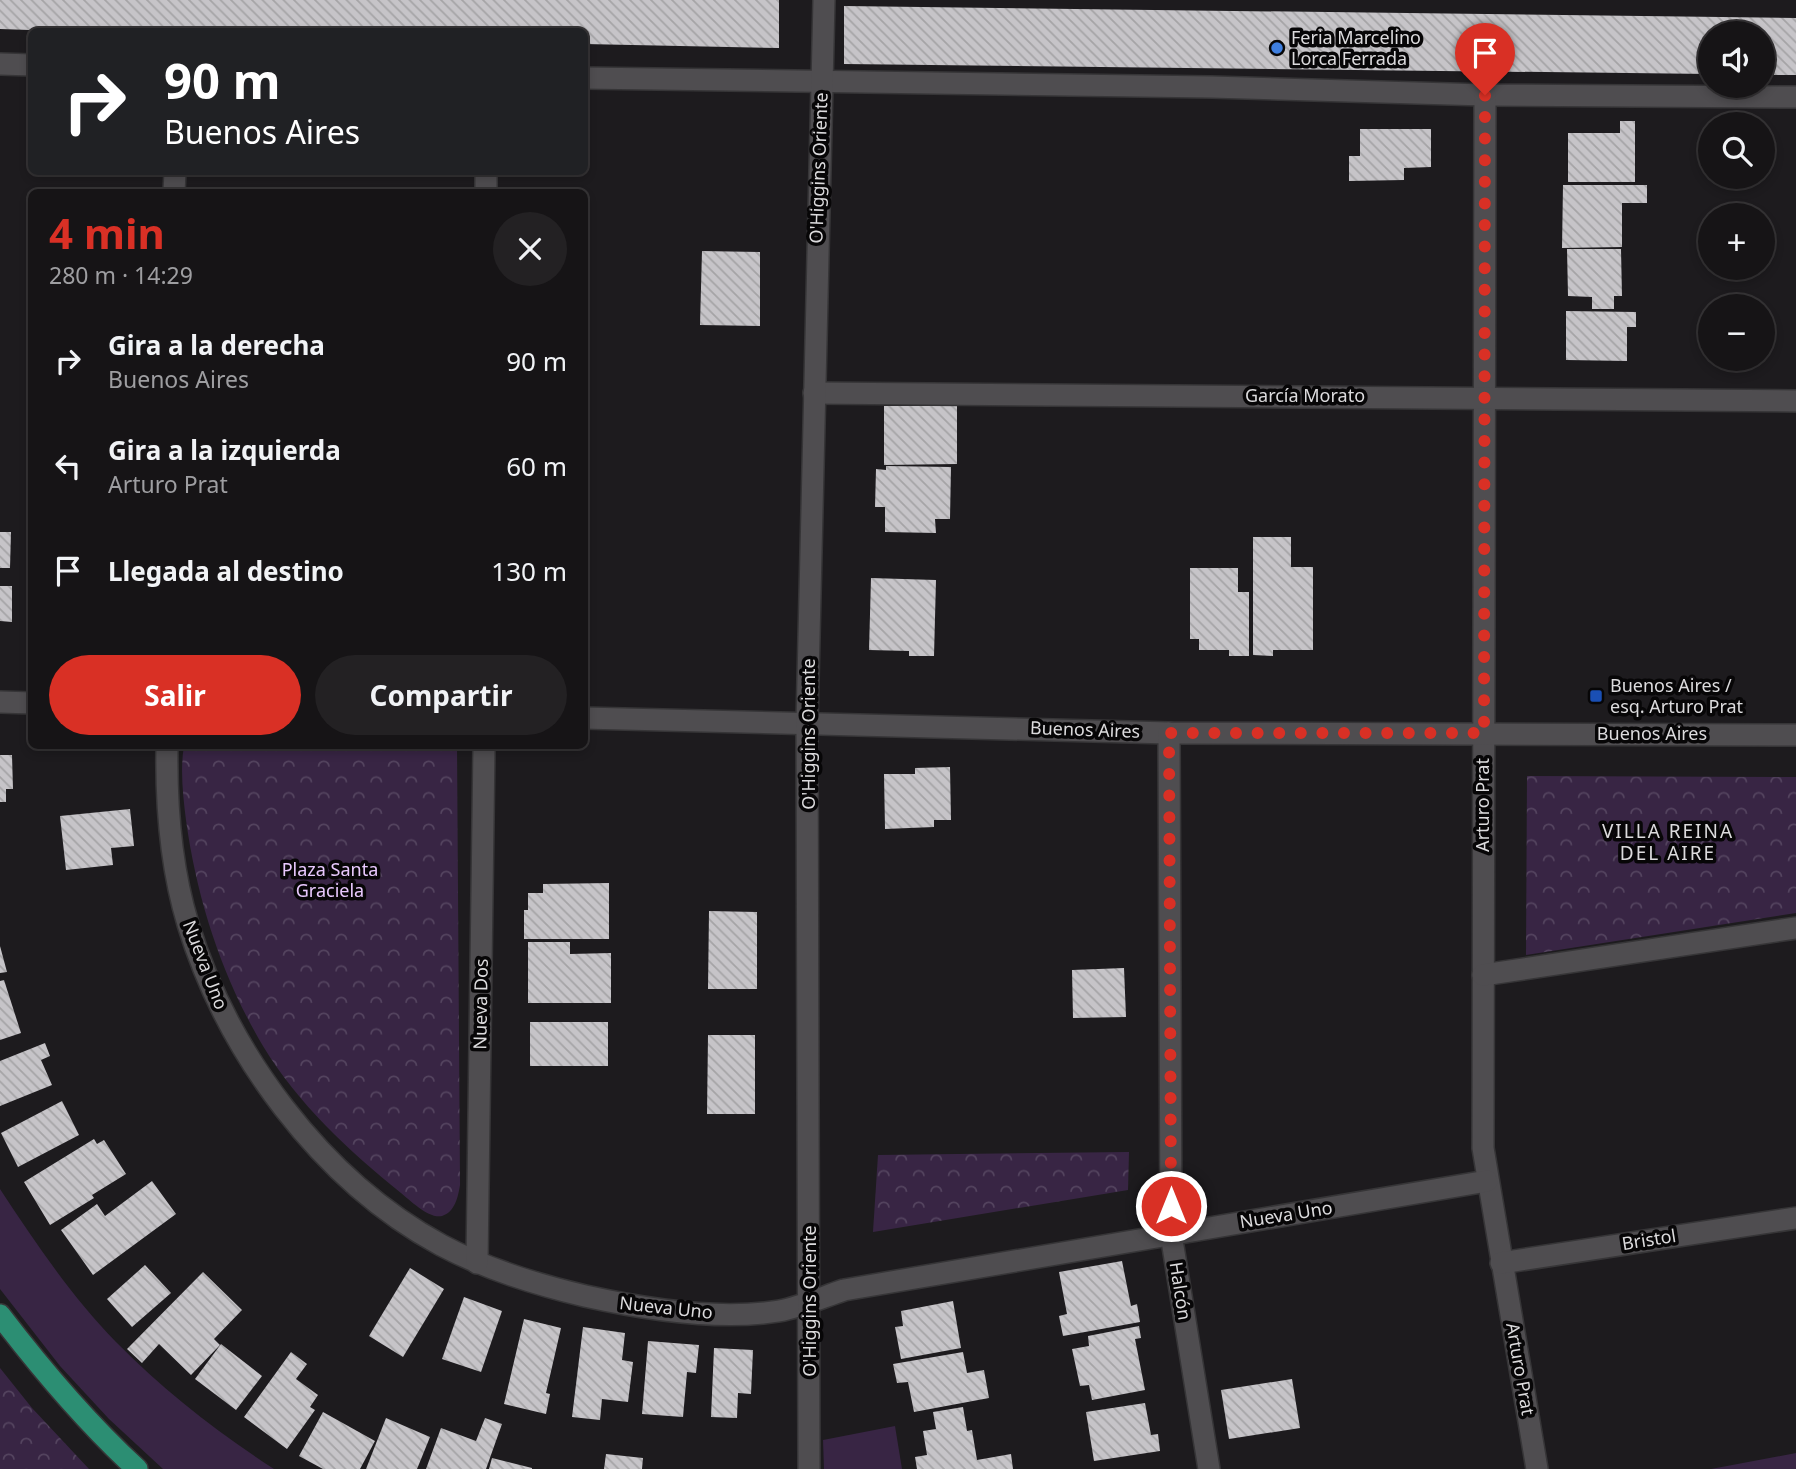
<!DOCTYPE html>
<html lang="es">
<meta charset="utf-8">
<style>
body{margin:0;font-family:"Noto Sans",sans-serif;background:#232123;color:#f1f3f6;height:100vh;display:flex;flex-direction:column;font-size:26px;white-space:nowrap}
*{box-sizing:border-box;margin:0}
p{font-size:23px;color:#9e9ea1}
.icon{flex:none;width:38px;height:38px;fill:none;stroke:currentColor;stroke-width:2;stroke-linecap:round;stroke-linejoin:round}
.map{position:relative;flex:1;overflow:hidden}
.details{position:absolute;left:28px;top:189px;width:560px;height:560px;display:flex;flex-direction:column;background:#161416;border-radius:10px;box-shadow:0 4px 10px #0003,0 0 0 2px #353335}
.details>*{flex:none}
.banner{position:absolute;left:28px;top:28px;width:560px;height:147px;border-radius:10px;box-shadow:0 4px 10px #0003,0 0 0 2px #353335;background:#202124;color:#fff;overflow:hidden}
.fabs{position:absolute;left:1698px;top:21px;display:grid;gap:14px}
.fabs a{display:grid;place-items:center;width:77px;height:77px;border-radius:50%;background:#161416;box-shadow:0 4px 10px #0003,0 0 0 2px #353335;font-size:35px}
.pin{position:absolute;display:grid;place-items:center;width:60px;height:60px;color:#fff;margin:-72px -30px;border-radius:50% 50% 50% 0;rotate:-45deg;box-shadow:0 0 7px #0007}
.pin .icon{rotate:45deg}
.me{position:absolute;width:77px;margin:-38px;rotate:0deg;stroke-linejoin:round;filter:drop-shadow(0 0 5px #0008)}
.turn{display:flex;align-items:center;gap:24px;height:147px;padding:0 21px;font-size:32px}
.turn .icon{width:91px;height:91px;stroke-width:2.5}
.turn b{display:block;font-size:49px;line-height:60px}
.round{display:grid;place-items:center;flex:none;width:74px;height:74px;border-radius:37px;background:#232123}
.headline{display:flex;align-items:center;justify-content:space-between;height:119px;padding:0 21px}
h1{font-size:42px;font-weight:700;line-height:52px;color:#d93025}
.cta{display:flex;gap:14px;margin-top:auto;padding:14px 21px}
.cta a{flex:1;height:80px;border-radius:42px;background:#d93025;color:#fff;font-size:28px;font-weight:700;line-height:80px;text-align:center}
.cta a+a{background:#232123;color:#f1f3f6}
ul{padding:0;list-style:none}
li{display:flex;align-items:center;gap:21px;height:105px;padding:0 21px}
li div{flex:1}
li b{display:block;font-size:26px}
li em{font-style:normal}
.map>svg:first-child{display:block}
.green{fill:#382544}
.forest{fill:url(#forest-crowns)}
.building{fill:url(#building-back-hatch)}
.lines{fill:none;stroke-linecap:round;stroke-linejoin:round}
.minor-casing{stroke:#363537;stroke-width:24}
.major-casing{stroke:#363537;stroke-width:24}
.minor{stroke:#4f4d50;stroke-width:21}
.major{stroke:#2c8e73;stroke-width:21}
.route{stroke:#d93025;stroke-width:12;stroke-dasharray:0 21.6}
.shop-dot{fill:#3f7fe0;stroke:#070607;stroke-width:2.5}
.transit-dot{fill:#1a4fb4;stroke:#070607;stroke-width:2.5}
.labels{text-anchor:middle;stroke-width:7;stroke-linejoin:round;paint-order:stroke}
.poi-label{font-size:18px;fill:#dcdbdd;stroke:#070607;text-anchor:start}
.street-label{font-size:18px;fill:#dcdbdd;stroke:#070607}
.park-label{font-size:18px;fill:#e9c9fe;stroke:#070607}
.neighbourhood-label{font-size:19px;letter-spacing:2px;fill:#dcdbdd;stroke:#070607}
</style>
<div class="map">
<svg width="1796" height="1469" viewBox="0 0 1796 1469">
<defs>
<pattern id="forest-crowns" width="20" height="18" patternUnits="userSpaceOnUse" patternTransform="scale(1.75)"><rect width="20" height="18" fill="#382544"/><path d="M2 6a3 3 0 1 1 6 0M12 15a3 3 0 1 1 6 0" fill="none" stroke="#54445f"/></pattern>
<pattern id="building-back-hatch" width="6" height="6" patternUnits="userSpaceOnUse" patternTransform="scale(1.75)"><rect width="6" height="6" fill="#c6c4c8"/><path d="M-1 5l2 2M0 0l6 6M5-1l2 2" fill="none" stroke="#a5a4a6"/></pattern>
</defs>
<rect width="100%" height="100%" fill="#1d1b1e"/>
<g class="green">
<path d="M 0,1189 C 35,1242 71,1296 116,1342 C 163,1390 217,1432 274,1469 L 163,1469 L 109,1419 L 60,1366 L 0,1289 Z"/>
<polygon points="895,1426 902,1469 824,1469 823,1440"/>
<polygon points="1796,1453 1796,1469 1711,1469"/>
</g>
<g class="forest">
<path d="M 184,746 L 457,746 L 460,1185 C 458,1197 455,1212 442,1216 C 429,1219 411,1201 401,1193 C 349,1151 298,1104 263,1046 C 222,977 197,900 186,820 C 183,796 180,769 184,746 Z"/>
<polygon points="1527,776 1796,777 1796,913 1526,955"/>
<polygon points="1129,1152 1128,1190 873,1232 878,1155"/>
<polygon points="0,1368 32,1408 89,1469 0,1469"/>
</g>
<g class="building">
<polygon points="0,0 779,0 779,48 584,44 584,32 88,32 0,29"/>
<polygon points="844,6 1796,18 1796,75 1762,75 1762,33 1710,33 1710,74 844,64"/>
<polygon points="1620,121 1635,121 1635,182 1568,182 1568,133 1620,133"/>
<polygon points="1360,129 1431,129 1431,167 1404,168 1404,180 1349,181 1349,156 1360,156"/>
<polygon points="1563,185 1647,185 1647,203 1622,203 1622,247 1562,248"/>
<polygon points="1567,249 1621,249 1622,296 1614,296 1614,309 1592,309 1592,297 1568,296"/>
<polygon points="702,251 760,252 760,326 700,325"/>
<polygon points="1566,311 1636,312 1636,327 1627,327 1627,361 1566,360"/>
<polygon points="884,406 957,406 957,464 884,465"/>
<polygon points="886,466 951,467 950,519 935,519 936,533 885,532 885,507 875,507 876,469 886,470"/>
<polygon points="0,532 11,532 10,568 0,568"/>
<polygon points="1253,537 1291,537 1291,567 1313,567 1313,650 1273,650 1273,656 1253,655"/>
<polygon points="1190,568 1238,568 1238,592 1249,592 1249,656 1229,656 1229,650 1199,650 1199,639 1190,639"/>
<polygon points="871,578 936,580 934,656 909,656 909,651 869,650"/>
<polygon points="0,586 12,586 12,622 0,621"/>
<polygon points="0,755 12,755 13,789 6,789 6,802 0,802"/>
<polygon points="950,767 951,820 934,820 934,827 885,829 884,774 915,774 915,768"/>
<polygon points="130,809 134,846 111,848 113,865 66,870 60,816"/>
<polygon points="609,883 609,939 524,939 524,910 528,910 528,893 543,893 543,884"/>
<polygon points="709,911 757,912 757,989 708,989"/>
<polygon points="528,942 570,942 570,954 611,953 611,1003 528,1003"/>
<polygon points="0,946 7,972 0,973"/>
<polygon points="1124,968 1126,1017 1073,1018 1072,970"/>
<polygon points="4,980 21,1033 0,1040 0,981"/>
<rect x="530" y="1022" width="78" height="44"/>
<polygon points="708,1035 755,1035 755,1114 707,1114"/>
<polygon points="45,1043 50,1056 41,1060 52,1085 0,1106 0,1061"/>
<polygon points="62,1101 79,1135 18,1167 1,1133"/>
<polygon points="94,1139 97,1144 104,1140 126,1174 92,1195 94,1198 50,1225 24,1182"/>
<polygon points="152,1181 176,1214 93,1275 61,1230 97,1204 105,1216"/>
<polygon points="1122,1261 1131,1306 1137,1304 1140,1322 1063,1336 1059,1316 1067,1314 1059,1272"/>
<polygon points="145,1265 171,1293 132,1327 107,1299"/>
<polygon points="410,1268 444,1289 403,1357 369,1336"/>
<polygon points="203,1272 242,1310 214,1339 220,1345 191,1375 159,1344 142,1363 127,1349"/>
<polygon points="464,1297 502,1311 481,1372 442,1359"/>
<polygon points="953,1301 961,1348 901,1359 895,1327 903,1326 901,1311"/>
<polygon points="524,1319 561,1328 546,1393 550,1394 546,1414 504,1404"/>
<polygon points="1139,1326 1141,1338 1135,1339 1145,1390 1092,1400 1089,1385 1080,1386 1072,1349 1089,1346 1088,1336"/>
<polygon points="583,1327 625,1333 622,1360 633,1362 628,1402 602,1399 600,1420 572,1417"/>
<polygon points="648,1341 699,1345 696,1373 687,1372 683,1417 642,1414"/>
<polygon points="221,1344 262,1376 236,1410 195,1379"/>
<polygon points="714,1348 753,1350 751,1394 738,1393 737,1418 711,1417"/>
<polygon points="291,1352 307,1364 296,1379 318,1395 310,1407 315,1410 287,1449 244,1417"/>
<polygon points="963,1352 967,1373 984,1370 989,1398 914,1412 908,1382 897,1383 893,1364"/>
<polygon points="1292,1379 1300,1428 1229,1439 1221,1390"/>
<polygon points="1145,1403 1151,1435 1158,1434 1160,1451 1094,1461 1086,1412"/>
<polygon points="963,1407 967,1431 972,1430 977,1460 1011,1454 1013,1469 917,1469 915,1457 927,1455 923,1431 936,1429 933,1412"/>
<polygon points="323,1412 375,1441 360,1469 323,1469 299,1456"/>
<polygon points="386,1418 430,1437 417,1469 366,1469"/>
<polygon points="485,1418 502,1424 486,1469 426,1469 441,1428 476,1441"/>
<polygon points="606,1454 643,1458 642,1469 604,1469"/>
<polygon points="492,1458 532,1468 532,1469 489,1469"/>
</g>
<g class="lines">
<g class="minor-casing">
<g id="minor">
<polyline points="0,64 32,65"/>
<polyline points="584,78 1211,87 1485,95 1796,97"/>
<polyline points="1485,95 1483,1148 1537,1469"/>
<polyline points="174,192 175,172"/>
<polyline points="486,192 486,172"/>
<polyline points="814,393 1796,401"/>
<polyline points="0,702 32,703"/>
<polyline points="584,718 1169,733 1796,735"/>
<polyline points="1169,733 1171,1234 1209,1469"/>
<path d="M 167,746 C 166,804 171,868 188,924 C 227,1052 321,1180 441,1245 C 486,1269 534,1284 585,1296 C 644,1309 718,1321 779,1311 C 801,1307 823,1297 844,1290 L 1487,1181"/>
<polyline points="1483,975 1796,928"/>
<polyline points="477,1263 484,746"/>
<polyline points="1501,1263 1796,1218"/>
<polyline points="809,1469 807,722 824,0"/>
</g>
</g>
<g class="major-casing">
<path id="major" d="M 0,1315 C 42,1370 86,1422 137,1469"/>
</g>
<use href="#minor" class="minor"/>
<use href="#major" class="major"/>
</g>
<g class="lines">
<polyline class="route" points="1171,1206 1169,733 1484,733 1485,95"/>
</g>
<circle class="shop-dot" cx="1277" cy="48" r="7"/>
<rect class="transit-dot" x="1589" y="689" width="14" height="14" rx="3.5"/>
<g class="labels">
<g class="poi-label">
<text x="1291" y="44">Feria Marcelino<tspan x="1291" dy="21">Lorca Ferrada</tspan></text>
<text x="1610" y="692">Buenos Aires /<tspan x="1610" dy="21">esq. Arturo Prat</tspan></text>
</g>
<g class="street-label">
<text transform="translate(819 168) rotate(-88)" y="6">O'Higgins Oriente</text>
<text x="1305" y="402">García Morato</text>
<text transform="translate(1085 730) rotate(2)" y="6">Buenos Aires</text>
<text transform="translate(809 734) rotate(-90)" y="6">O'Higgins Oriente</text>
<text x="1652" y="740">Buenos Aires</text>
<text transform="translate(1483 805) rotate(-90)" y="6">Arturo Prat</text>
<text transform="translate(205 965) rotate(69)" y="6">Nueva Uno</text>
<text transform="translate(481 1004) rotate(-89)" y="6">Nueva Dos</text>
<text transform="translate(1286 1215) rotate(-9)" y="6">Nueva Uno</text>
<text transform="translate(1649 1240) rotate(-9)" y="6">Bristol</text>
<text transform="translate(1180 1291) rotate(81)" y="6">Halcón</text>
<text transform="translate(810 1301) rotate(-90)" y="6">O'Higgins Oriente</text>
<text transform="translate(666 1308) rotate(6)" y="6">Nueva Uno</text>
<text transform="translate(1520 1369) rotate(80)" y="6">Arturo Prat</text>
</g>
<g class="park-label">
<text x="330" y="876">Plaza Santa<tspan x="330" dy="21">Graciela</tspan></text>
</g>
<g class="neighbourhood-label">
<text x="1668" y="838">VILLA REINA<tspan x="1668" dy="22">DEL AIRE</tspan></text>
</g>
</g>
</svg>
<div class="fabs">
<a><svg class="icon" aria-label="sound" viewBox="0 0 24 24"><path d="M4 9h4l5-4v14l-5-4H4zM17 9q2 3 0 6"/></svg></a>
<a><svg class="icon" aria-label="search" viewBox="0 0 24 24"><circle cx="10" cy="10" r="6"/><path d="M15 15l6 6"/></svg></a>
<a>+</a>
<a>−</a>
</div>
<div class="pin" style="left:1485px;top:95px;background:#d93025"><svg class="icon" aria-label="arrive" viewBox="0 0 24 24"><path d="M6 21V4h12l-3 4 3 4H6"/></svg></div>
<svg class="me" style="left:1171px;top:1206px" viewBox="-20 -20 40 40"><circle r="17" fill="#d93025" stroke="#fff" stroke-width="3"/><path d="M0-11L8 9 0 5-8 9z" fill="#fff"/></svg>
<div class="banner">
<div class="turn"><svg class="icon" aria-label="right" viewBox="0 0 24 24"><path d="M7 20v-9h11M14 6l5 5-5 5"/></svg><div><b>90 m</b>Buenos Aires</div></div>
</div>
<section class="details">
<div class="headline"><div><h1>4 min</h1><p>280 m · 14:29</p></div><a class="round"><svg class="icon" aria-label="close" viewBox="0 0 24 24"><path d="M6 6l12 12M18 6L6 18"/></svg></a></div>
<ul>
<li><svg class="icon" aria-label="right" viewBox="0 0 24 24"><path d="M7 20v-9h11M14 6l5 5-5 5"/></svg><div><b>Gira a la derecha</b><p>Buenos Aires</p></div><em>90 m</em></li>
<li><svg class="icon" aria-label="left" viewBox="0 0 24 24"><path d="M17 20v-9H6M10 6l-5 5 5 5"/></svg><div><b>Gira a la izquierda</b><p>Arturo Prat</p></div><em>60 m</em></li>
<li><svg class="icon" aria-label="arrive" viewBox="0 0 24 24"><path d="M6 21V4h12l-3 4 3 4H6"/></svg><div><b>Llegada al destino</b></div><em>130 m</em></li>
</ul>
<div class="cta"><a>Salir</a><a>Compartir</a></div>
</section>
</div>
